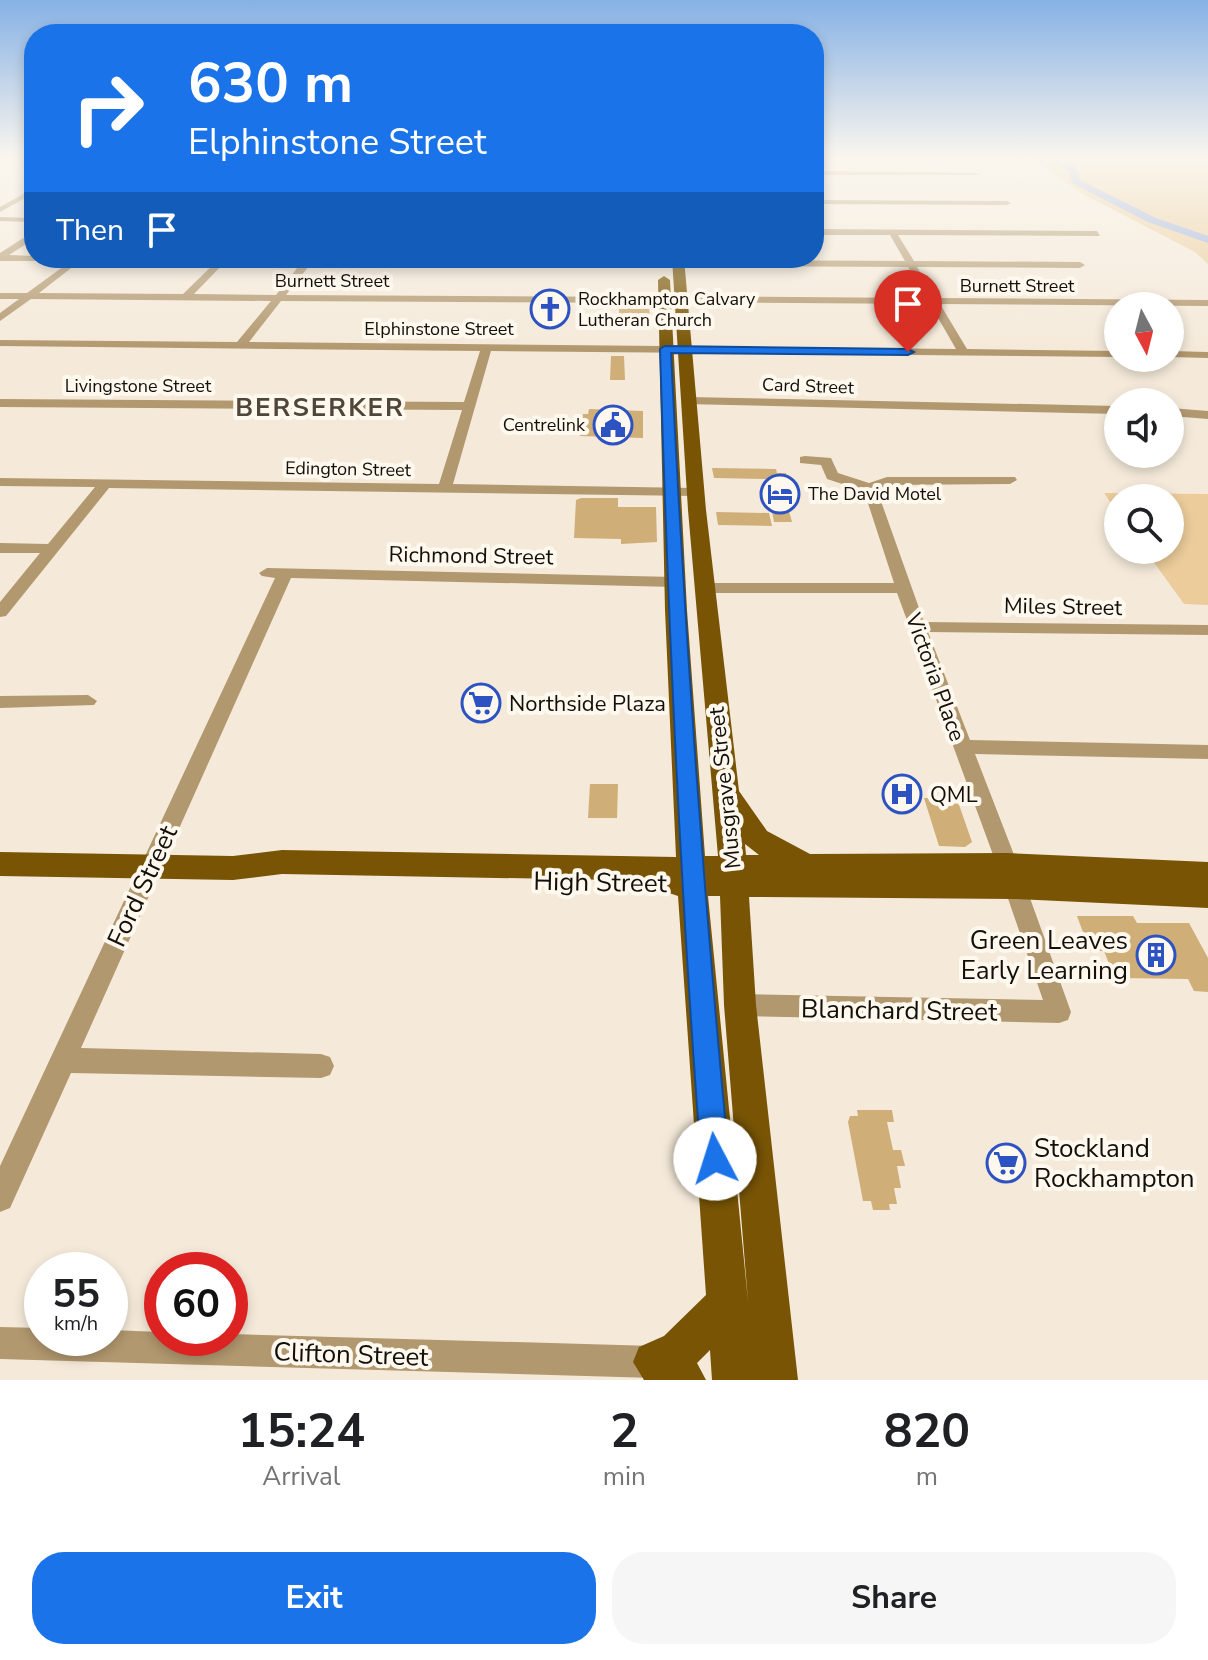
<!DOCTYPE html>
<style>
body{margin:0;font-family:"Nunito Sans",sans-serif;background:#f6f6f6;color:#202124;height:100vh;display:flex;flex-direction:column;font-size:30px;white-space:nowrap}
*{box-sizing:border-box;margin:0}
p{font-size:26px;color:#757577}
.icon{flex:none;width:44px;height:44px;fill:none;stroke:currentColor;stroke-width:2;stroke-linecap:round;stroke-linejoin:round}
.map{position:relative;height:1380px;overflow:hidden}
.sheet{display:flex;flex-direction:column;background:#fff;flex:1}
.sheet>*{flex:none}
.guide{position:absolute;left:24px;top:24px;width:800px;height:244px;border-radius:32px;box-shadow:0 4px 12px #0003;background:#1a73e8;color:#fff;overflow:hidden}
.needle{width:52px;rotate:173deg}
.tools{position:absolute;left:1104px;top:292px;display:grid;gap:16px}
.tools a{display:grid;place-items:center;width:80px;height:80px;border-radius:50%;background:#fff;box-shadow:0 4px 12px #0003;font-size:40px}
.speed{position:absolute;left:24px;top:1252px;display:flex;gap:16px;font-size:40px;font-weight:700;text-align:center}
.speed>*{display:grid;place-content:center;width:104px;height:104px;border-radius:50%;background:#fff;box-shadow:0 4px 12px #0003;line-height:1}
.speed small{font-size:20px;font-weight:400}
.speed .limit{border:12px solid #d22;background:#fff;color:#111}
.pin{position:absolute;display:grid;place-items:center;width:68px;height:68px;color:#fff;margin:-82px -34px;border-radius:50% 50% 50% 0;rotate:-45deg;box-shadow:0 0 8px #0007}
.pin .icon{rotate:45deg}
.me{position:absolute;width:88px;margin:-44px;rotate:355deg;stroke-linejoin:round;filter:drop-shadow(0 0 6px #0008)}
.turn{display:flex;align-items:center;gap:28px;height:168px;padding:0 32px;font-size:36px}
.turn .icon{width:104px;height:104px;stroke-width:2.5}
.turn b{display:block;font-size:56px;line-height:68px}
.then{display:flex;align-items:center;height:76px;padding:0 32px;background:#0003;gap:16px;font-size:30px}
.eta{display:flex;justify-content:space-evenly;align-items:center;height:136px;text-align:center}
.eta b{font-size:48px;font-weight:700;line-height:56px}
.cta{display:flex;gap:16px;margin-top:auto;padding:16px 32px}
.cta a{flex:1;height:92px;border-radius:32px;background:#1a73e8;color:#fff;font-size:32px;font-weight:700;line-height:92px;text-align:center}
.cta a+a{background:#f6f6f6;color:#202124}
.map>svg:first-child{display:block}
.green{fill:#ebcc9a}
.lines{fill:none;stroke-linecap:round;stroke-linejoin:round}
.river{fill:#94ace1;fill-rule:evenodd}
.building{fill:#d0ae78}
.minor{fill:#b2986f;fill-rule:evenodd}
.major{fill:#785404;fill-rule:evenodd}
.route{fill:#1a73e8;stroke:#114b97;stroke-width:2}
.labels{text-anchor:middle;stroke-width:8;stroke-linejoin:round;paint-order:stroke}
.far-street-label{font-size:18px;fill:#13100a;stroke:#fef8ee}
.far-poi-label{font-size:18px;fill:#13100a;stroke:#fef8ee;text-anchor:start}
.street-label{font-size:22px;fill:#13100a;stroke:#fef8ee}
.poi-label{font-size:22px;fill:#13100a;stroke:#fef8ee;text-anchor:start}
.far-district-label{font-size:26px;font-weight:bold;letter-spacing:2px;fill:#4f4639;stroke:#fef8ee}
.near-street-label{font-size:26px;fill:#13100a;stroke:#fef8ee}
.near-poi-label{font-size:26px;fill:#13100a;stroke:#fef8ee;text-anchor:end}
</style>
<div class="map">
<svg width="1208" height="1380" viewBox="0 0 1208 1380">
<rect width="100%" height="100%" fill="#f5eada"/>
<g class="green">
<polygon points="1029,156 1208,156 1208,264 1195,252 1081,193"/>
<polygon points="1104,493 1208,494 1208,605 1184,604 1145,550 1170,550 1170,498 1118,498 1118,513"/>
</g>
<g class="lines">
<polygon class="river" points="1045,156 1056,156 1077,168 1080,180 1156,218 1208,236 1208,243 1148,222 1072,183 1069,171"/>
</g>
<g class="building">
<polygon points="619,306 649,306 650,322 619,321"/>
<polygon points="611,356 624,356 625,380 610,380"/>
<polygon points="589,409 643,411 643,438 580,436 583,414 588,414"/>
<polygon points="712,468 776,469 777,473 786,473 794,507 788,507 792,522 774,522 766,479 714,478"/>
<polygon points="581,498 618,498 618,507 656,507 657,542 621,544 621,539 574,538 576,500"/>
<polygon points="716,512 769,513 772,526 718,525"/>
<polygon points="590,784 618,784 617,818 588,818"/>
<polygon points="924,798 957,799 972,842 965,847 939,846"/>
<polygon points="1077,916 1133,916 1137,923 1189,923 1208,958 1208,992 1194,991 1188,979 1120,978 1112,971 1104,951 1090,951"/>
<polygon points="857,1110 892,1110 894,1122 887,1122 893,1150 901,1150 905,1166 897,1166 901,1188 894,1188 897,1204 889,1204 890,1210 873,1210 871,1201 863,1201 848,1122 850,1116 858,1116"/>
</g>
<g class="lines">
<g class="minor">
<rect x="0" y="156" width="34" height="3"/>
<polygon points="814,171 976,173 980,175 814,175"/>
<polygon points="34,188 34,193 0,212 0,207"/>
<polygon points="814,200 1007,201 1011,203 1007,205 814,204"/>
<polygon points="0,217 34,218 34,222 0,221"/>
<polygon points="814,229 1097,231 1100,236 898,235 914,261 1080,262 1085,265 1080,268 917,267 936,298 1208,300 1208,306 940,304 967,349 1118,351 1118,357 491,351 453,484 695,488 702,492 695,496 109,488 6,616 0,617 0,602 40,553 0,553 0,543 48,544 95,487 0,486 0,478 439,484 462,410 0,407 0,399 464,402 480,351 0,346 0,340 237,342 271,301 31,299 0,321 0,313 19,299 0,299 0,293 27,293 71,261 0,261 0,253 31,233 34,232 34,239 9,255 84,258 39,293 183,294 220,258 229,258 194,294 276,295 305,258 663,259 667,262 663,265 313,261 286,295 665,297 670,300 665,303 281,301 249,342 956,349 930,304 681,302 676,299 681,296 926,298 908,267 679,266 674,263 679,260 905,261 890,235 814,235"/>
<polygon points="1170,351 1208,352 1208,358 1170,357"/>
<polygon points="688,397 1118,406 1118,414 684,404 682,401"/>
<polygon points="1170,408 1208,411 1208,419 1170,416"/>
<polygon points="805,456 831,458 838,473 869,483 887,477 1015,477 1017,480 1010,484 889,485 877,490 924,622 1208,625 1208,635 928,632 970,740 1208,745 1208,759 975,754 1018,865 1015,871 1007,874 999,871 897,593 704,593 696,588 704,583 894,583 864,491 827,479 821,465 800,463 800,457"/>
<polygon points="267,568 675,577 683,582 675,587 291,578 81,1048 321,1054 330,1057 334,1066 330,1075 321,1078 71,1073 10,1208 0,1212 0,1166 275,578 262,576 259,573"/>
<polygon points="88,695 97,701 94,705 0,708 0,696"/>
<polygon points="1015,878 1023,881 1026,887 1071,1012 1068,1020 1059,1023 740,1016 731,1013 728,1005 731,997 740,994 1043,1000 1004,887 1007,881"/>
<polygon points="0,1327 42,1328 42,1338 110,1338 110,1330 162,1332 162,1338 230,1338 230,1334 654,1346 665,1351 670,1362 665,1373 654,1378 0,1359"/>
</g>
<path class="major" d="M 672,258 L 684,258 L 706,510 L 739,791 L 767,831 L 810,854 L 1007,853 L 1208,862 L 1208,908 L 1015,899 L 749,897 L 756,1005 L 798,1380 L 712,1380 L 710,1350 L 697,1363 L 706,1380 L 644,1380 L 633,1362 L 639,1347 L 664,1336 L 706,1295 L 678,896 L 669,893 L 666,881 L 282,874 L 233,880 L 0,876 L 0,852 L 233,856 L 282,850 L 676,857 L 665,610 L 658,280 L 664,276 L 670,280 L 687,610 L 705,856 L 718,856 L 688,510 ZM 745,844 L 759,855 L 746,855 ZM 708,896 L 720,896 L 724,1005 L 748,1301 Z"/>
</g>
<linearGradient id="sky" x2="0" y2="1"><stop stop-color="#86b1e5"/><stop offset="0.45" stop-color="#faf6ee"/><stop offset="1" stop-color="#faf6ee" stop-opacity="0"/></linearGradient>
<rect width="1208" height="349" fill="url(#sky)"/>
<path class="route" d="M 665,346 L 908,349 L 914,352 L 908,355 L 671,353 C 684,622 703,890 729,1159 L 725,1169 L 715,1173 L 705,1169 L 701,1159 C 680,889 668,620 660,349 Z"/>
<defs>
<g id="church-ring" transform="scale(2)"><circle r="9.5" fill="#fef8ee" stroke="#2d53c2" stroke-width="1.5"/><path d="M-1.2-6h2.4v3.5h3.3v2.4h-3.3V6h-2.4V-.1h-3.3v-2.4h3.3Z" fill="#2d53c2"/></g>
<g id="civic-ring" transform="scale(2)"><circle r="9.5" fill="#fef8ee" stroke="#2d53c2" stroke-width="1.5"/><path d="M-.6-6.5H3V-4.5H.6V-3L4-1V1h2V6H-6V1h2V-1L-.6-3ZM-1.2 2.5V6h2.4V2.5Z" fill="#2d53c2"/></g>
<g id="hotel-ring" transform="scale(2)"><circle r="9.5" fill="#fef8ee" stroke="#2d53c2" stroke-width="1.5"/><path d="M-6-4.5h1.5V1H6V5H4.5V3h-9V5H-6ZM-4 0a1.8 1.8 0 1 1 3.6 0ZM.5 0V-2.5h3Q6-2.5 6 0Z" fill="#2d53c2"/></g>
<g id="supermarket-ring" transform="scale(2)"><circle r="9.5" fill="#fef8ee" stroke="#2d53c2" stroke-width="1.5"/><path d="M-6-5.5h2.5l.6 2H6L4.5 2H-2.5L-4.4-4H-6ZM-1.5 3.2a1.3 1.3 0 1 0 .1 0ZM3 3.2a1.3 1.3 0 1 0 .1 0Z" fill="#2d53c2"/></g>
<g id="hospital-ring" transform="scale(2)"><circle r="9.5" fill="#fef8ee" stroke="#2d53c2" stroke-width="1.5"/><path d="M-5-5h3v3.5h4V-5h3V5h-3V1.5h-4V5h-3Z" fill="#2d53c2"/></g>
<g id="building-ring" transform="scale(2)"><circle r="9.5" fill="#fef8ee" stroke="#2d53c2" stroke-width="1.5"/><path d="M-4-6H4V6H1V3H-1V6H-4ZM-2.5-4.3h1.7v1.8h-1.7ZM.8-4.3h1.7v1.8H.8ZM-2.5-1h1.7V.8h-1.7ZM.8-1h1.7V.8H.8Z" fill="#2d53c2"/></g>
</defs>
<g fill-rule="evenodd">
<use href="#church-ring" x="550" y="309"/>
<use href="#civic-ring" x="613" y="425"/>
<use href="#hotel-ring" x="780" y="494"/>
<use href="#supermarket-ring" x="481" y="703"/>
<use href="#hospital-ring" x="902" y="794"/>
<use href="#building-ring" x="1156" y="955"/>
<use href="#supermarket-ring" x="1006" y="1163"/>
</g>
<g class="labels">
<g class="far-street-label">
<text x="332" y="287">Burnett Street</text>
<text x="1017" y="292">Burnett Street</text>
<text x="439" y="335">Elphinstone Street</text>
<text x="138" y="392">Livingstone Street</text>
<text transform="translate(808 386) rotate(2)" y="6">Card Street</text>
<text transform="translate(348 469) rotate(1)" y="6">Edington Street</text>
</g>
<g class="far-poi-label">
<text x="578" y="305">Rockhampton Calvary<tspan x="578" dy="21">Lutheran Church</tspan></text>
<text x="585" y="431" text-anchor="end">Centrelink</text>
<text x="808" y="500">The David Motel</text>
</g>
<g class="street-label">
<text transform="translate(471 555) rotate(1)" y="8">Richmond Street</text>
<text transform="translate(1063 606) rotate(1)" y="8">Miles Street</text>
<text transform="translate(936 677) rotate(70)" y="8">Victoria Place</text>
<text transform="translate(724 788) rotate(-96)" y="8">Musgrave Street</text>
</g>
<g class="poi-label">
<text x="509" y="711">Northside Plaza</text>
<text x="930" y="802">QML</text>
</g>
<g class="far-district-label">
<text x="320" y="416">BERSERKER</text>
</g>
<g class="near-street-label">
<text transform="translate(600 882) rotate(1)" y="9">High Street</text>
<text transform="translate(142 886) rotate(-65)" y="9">Ford Street</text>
<text transform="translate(899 1010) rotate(1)" y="9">Blanchard Street</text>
<text transform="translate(351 1354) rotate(2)" y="9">Clifton Street</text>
</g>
<g class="near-poi-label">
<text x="1128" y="949">Green Leaves<tspan x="1128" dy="30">Early Learning</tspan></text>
<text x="1034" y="1157" text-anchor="start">Stockland<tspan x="1034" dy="30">Rockhampton</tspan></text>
</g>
</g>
</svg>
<div class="tools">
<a><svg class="needle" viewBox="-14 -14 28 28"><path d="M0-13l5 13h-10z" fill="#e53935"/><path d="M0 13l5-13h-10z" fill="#757577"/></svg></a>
<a><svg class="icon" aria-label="sound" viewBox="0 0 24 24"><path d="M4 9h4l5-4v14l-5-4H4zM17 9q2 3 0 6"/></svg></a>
<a><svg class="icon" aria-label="search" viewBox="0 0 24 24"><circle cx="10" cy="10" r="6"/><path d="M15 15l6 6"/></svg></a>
</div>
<div class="speed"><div>55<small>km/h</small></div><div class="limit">60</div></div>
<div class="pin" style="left:908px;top:352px;background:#d93025"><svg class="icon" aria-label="arrive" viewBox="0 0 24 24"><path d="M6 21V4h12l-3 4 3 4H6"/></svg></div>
<svg class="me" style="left:715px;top:1159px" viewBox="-20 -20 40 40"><circle r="19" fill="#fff"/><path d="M0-13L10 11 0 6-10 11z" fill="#1a73e8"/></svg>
<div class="guide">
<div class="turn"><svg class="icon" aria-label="right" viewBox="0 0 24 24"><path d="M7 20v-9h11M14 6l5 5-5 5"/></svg><div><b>630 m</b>Elphinstone Street</div></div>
<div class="then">Then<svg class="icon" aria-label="arrive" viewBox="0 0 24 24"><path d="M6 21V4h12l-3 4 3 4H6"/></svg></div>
</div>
</div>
<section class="sheet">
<div class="eta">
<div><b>15:24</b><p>Arrival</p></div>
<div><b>2</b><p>min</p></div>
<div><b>820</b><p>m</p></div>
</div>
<div class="cta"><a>Exit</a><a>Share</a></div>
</section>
